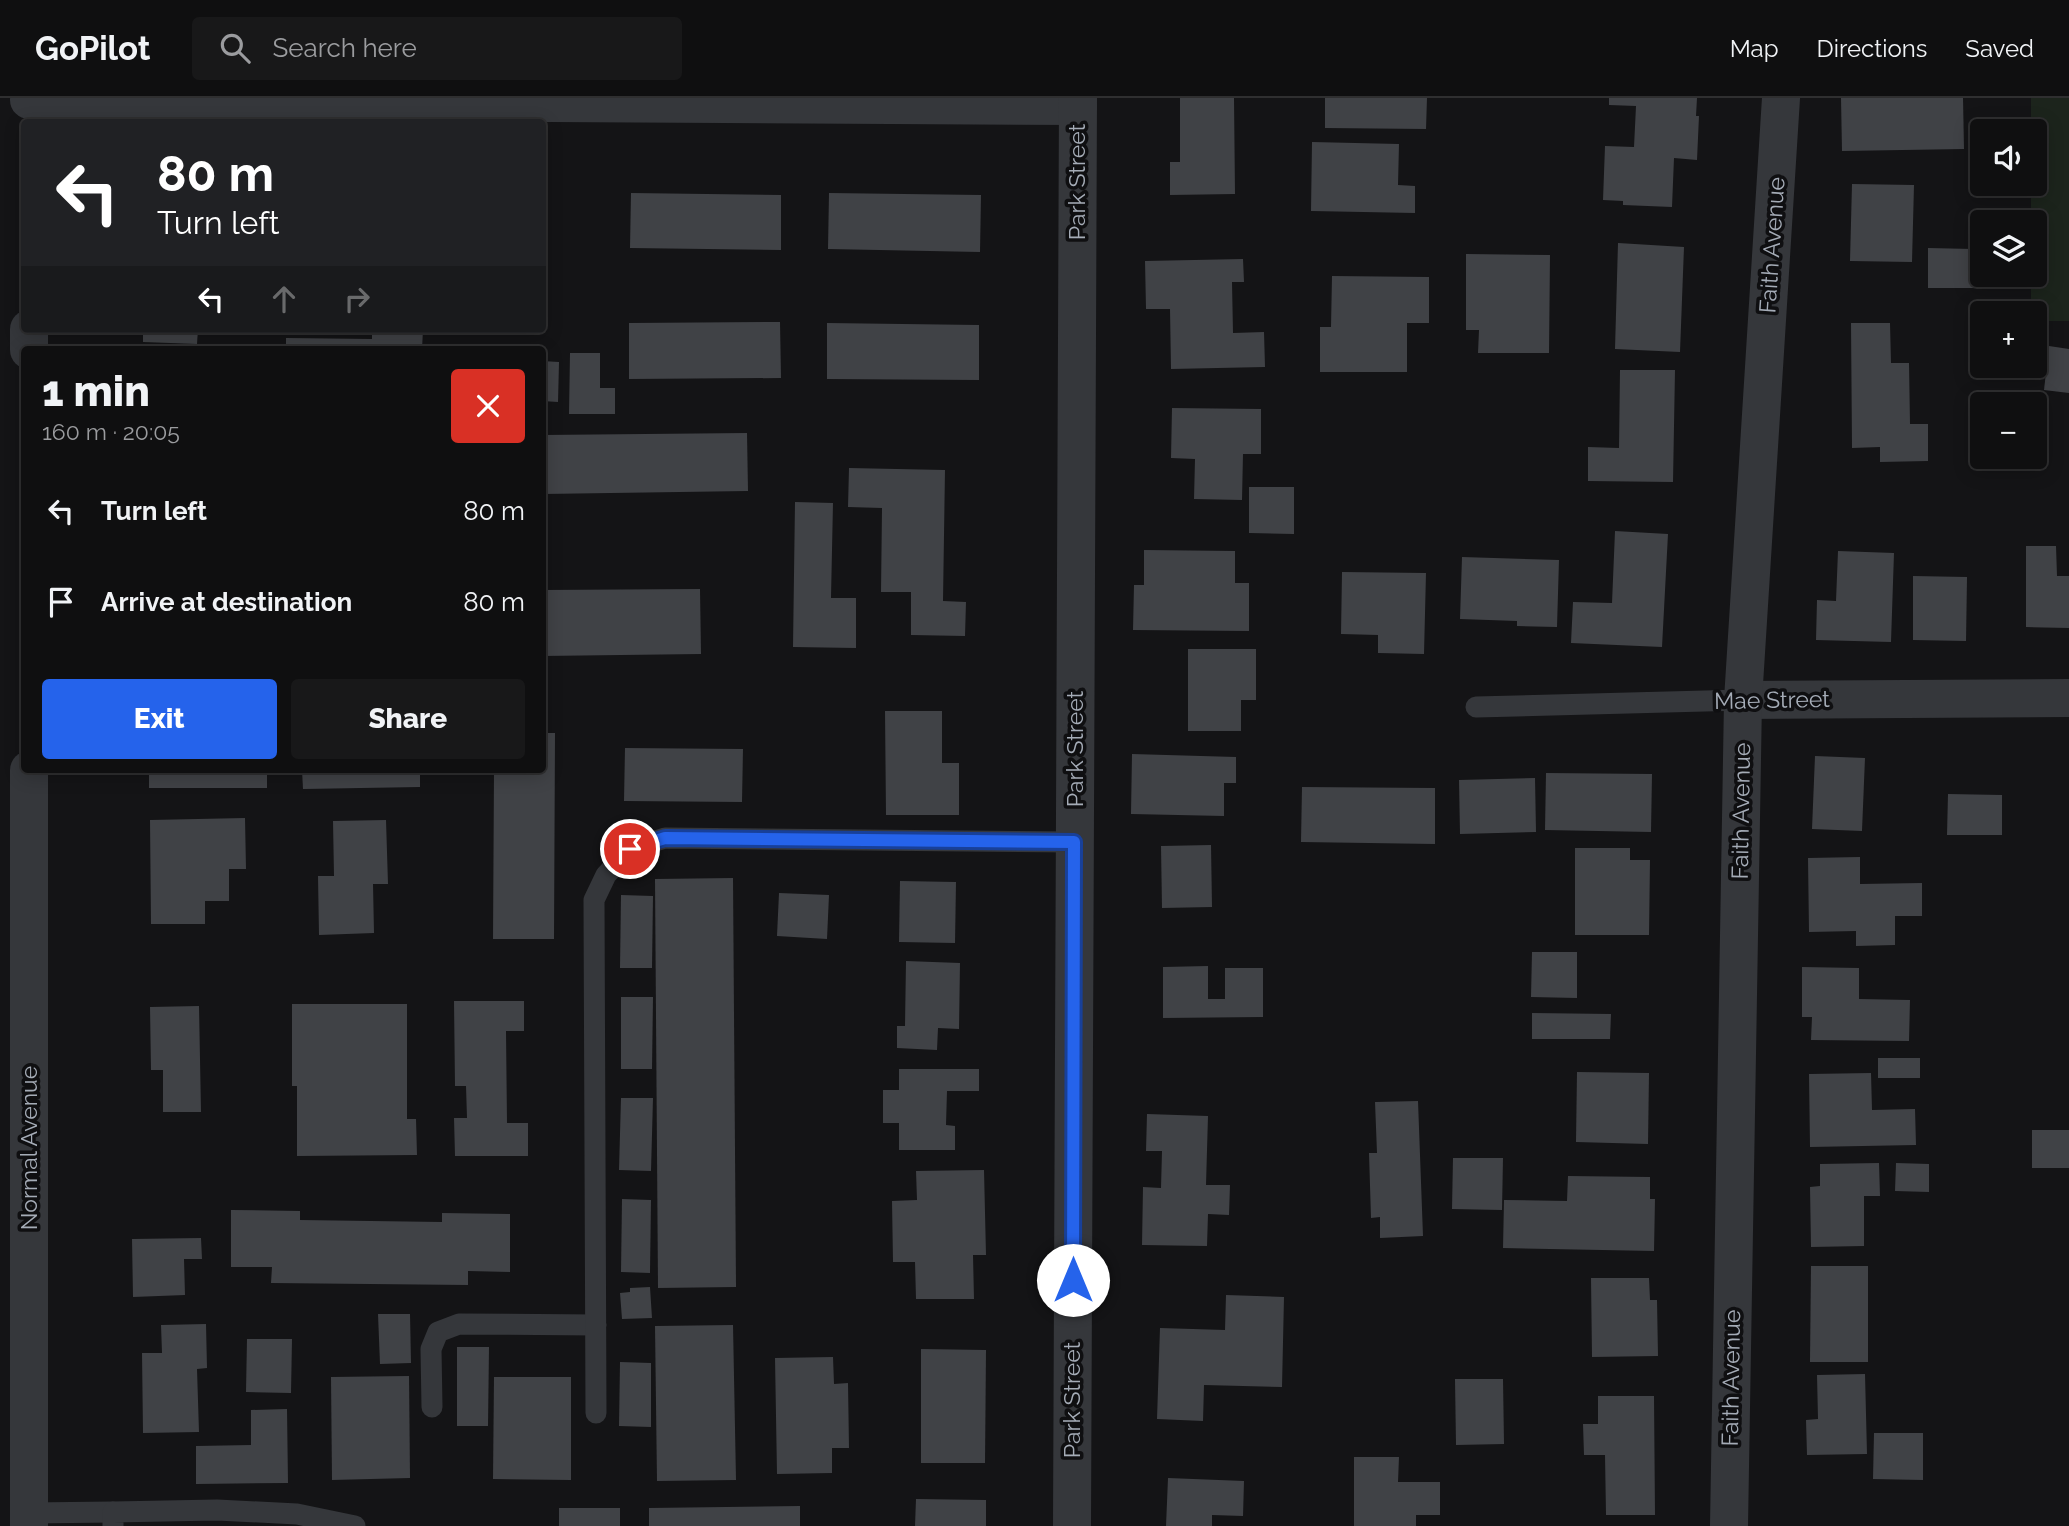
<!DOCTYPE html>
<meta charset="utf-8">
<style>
body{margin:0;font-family:Raleway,sans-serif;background:#181819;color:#f1f3f6;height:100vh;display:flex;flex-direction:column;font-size:26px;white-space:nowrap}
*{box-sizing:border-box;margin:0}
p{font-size:23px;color:#9b9c9f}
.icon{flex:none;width:38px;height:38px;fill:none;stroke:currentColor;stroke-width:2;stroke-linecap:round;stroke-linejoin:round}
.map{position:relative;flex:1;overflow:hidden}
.details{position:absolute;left:21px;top:248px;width:525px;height:427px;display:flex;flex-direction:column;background:#0f0f10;border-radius:7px;box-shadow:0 4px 18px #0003,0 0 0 2px #2f2f30}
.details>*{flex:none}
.top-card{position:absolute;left:21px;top:21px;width:525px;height:214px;border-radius:7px;box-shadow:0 4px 18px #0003,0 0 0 2px #2f2f30;background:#202124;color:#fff;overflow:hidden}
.fabs{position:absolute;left:1970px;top:21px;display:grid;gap:14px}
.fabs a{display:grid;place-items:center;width:77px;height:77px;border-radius:7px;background:#0f0f10;box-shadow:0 4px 18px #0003,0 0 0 2px #2f2f30;font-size:35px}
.pin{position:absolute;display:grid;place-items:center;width:60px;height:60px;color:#fff;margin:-30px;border:4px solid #fff;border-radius:50%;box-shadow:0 2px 7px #0007}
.me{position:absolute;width:77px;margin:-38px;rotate:0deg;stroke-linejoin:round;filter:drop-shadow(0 0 5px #0008)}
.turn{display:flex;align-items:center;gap:24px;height:147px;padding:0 21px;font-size:32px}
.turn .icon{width:91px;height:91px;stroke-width:2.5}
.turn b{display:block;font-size:49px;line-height:60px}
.lanes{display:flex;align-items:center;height:66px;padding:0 21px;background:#0003;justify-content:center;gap:35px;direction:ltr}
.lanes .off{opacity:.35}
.round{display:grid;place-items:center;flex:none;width:74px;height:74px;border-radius:7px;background:#181819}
.head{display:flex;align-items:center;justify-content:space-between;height:119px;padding:0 21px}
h1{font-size:42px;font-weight:800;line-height:52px}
.cta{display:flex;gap:14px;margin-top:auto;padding:14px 21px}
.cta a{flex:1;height:80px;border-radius:7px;background:#2563eb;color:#fff;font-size:28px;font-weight:800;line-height:80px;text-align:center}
.cta a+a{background:#181819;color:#f1f3f6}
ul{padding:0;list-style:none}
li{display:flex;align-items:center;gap:21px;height:91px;padding:0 21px}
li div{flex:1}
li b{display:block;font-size:26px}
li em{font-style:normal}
header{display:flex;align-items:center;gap:42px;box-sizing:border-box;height:98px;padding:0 35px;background:#0f0f10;border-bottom:2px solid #2f2f30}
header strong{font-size:33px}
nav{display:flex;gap:38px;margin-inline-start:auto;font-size:24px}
.search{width:490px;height:63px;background:#181819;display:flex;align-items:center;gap:18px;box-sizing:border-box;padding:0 24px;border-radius:7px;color:#9b9c9f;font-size:26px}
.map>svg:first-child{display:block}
.green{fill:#1c241c}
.building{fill:#404246}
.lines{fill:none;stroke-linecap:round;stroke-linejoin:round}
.lane{stroke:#35373b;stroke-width:21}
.street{stroke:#35373b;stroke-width:38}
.route-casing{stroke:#184099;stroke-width:18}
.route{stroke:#2563eb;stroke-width:12}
.labels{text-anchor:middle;stroke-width:7;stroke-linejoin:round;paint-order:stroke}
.street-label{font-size:23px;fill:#a5acb7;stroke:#0f0f11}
</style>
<header>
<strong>GoPilot</strong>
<div class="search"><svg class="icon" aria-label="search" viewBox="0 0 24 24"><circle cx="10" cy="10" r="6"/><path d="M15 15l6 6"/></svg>Search here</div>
<nav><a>Map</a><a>Directions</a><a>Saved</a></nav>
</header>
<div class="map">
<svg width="2069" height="1428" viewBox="0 0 2069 1428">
<rect width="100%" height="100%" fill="#141416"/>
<polygon class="green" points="2031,0 2069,0 2069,223 2035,223 2035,215 2031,215 2031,177 2035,177 2035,124 2031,124 2031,86 2035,86 2035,33 2031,33"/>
<g class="building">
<polygon points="1180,0 1234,0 1235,96 1170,97 1170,64 1180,64"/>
<polygon points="1325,0 1427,0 1426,31 1325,30"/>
<polygon points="1609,0 1697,0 1696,18 1699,18 1697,62 1674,60 1672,109 1623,107 1623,103 1603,102 1605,48 1634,49 1636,8 1609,7"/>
<polygon points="1841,0 1963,0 1964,51 1842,53"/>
<polygon points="1312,44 1399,46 1398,87 1415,88 1415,115 1311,113"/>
<polygon points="1852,86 1914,87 1912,164 1850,163"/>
<polygon points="631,95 781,97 781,152 630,150"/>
<polygon points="829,95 981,97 980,154 828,151"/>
<polygon points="1618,145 1684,149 1680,254 1615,251"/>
<polygon points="1928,150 1973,151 1973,190 1928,190"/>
<polygon points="1466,156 1550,157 1549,255 1478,255 1479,232 1466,232"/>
<polygon points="1243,161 1244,184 1232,184 1233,235 1264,234 1265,269 1171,271 1170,211 1146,211 1145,163"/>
<polygon points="1332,178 1429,179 1429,225 1407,225 1407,274 1320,274 1320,229 1331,229"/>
<polygon points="780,224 781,280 629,281 629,225"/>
<polygon points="827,225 979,227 979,282 827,281"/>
<polygon points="1851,225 1890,225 1891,265 1909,265 1910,326 1928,326 1928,363 1880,364 1880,349 1852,350"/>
<polygon points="143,231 198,231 197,246 143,244"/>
<polygon points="372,231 423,231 422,252 286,252 286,240 372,241"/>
<polygon points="2049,248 2069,251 2069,295 2044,292"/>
<polygon points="570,255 600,255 600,290 615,290 615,316 569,316"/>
<polygon points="542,263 559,264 558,304 542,303"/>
<polygon points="1620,272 1675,272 1673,384 1588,383 1588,349 1619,350"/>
<polygon points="1172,310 1261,311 1261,356 1243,356 1242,402 1194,401 1195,361 1171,360"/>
<polygon points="747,335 748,393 543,396 542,337"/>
<polygon points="849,370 945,372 943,503 966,504 965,538 911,537 911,494 881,494 882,410 848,409"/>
<polygon points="1249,389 1294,389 1294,436 1249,435"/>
<polygon points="795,404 833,405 831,500 856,500 856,550 793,549"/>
<polygon points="1615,433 1668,436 1662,549 1571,545 1573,504 1612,505"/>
<polygon points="2026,448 2056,448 2057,478 2069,478 2069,530 2026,529"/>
<polygon points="1144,452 1235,453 1235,485 1249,485 1249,533 1133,532 1134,487 1144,487"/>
<polygon points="1838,453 1894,455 1891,544 1816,542 1817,502 1836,503"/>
<polygon points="1462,459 1559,462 1557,529 1517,528 1517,523 1460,521"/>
<polygon points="1342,474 1426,475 1424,556 1378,555 1378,537 1341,536"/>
<polygon points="1913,478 1967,479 1966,543 1913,542"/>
<polygon points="700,491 701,556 542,558 542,492"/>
<polygon points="1188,551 1256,551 1256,602 1241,602 1241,633 1188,633"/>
<polygon points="885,613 942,613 942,665 959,665 959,717 886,717"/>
<polygon points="542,635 555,635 554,841 493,841 494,672 542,672"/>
<polygon points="625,650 743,651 742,704 624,703"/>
<polygon points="1132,656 1236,659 1236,685 1224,685 1224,718 1131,716"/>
<polygon points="1815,658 1865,660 1862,733 1812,731"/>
<rect x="149" y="672" width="118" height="18"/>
<polygon points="302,672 420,672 420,689 303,691"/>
<polygon points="1546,675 1652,676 1651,734 1545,732"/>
<polygon points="1535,680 1536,734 1460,736 1459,682"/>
<polygon points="1302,689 1435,690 1435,746 1301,744"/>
<polygon points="1948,696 2002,697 2002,737 1947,737"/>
<polygon points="245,720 246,771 229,771 229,803 205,803 205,826 151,826 150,722"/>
<polygon points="386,722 388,786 373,786 374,835 319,837 318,778 334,778 333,723"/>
<polygon points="1211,747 1212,809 1162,810 1161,748"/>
<polygon points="1575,750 1630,750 1630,762 1650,762 1649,837 1575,837"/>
<polygon points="1860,759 1860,786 1922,785 1922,818 1895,818 1895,847 1856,848 1856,833 1809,834 1808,760"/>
<polygon points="733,780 736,1189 658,1190 655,781"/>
<polygon points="900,783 956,784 955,845 899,844"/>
<polygon points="779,795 829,797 827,841 777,838"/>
<polygon points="621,797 653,798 652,870 620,870"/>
<polygon points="1532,854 1577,854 1577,900 1531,899"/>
<polygon points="906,863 960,865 959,931 938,930 937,952 897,950 897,928 905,928"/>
<polygon points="1208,868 1208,901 1225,901 1225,870 1263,870 1263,919 1163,920 1163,869"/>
<polygon points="1802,869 1859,870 1859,901 1910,902 1909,943 1811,942 1812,919 1802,919"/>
<polygon points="621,899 653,899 652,971 621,971"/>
<polygon points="454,903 524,903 524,933 506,933 507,1025 528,1025 528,1058 455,1058 454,1020 467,1020 466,988 455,988"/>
<polygon points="292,906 407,906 407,1021 416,1021 417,1057 297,1058 297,988 292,988"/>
<polygon points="199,908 201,1014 163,1014 163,972 151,972 150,909"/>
<polygon points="1532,915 1611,916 1610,941 1532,941"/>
<rect x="1878" y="960" width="42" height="20"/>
<polygon points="899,971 979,971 979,993 947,993 946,1027 955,1028 955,1052 899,1052 899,1025 883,1025 883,992 899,992"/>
<polygon points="1577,974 1649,975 1648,1046 1576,1044"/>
<polygon points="1871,975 1872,1012 1915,1011 1916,1047 1810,1049 1809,976"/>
<polygon points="621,1000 653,1000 651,1073 619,1072"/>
<polygon points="1418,1003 1423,1138 1380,1140 1380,1119 1371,1120 1369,1055 1377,1055 1375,1004"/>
<polygon points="1147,1016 1208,1018 1206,1087 1230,1087 1229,1117 1208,1116 1207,1148 1142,1147 1143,1089 1161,1090 1162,1053 1146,1053"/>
<rect x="2032" y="1032" width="37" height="38"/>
<polygon points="1453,1060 1503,1060 1502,1112 1452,1111"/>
<polygon points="1879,1065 1880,1098 1864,1098 1864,1148 1811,1149 1810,1089 1820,1088 1820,1066"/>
<polygon points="1896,1065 1929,1066 1929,1094 1895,1093"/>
<polygon points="984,1072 986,1157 973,1157 974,1201 916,1201 915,1164 893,1164 892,1103 917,1102 916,1073"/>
<polygon points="1568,1078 1650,1079 1650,1101 1655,1101 1654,1153 1503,1150 1504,1102 1567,1103"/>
<polygon points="622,1101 651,1102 650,1175 621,1174"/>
<polygon points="231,1112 300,1113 300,1122 442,1124 442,1115 510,1116 510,1174 468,1173 468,1187 271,1185 272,1169 231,1169"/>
<polygon points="201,1140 202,1161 184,1161 185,1197 133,1199 132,1141"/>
<polygon points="1811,1168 1868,1168 1868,1264 1810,1264"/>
<polygon points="1591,1180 1649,1180 1650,1202 1657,1202 1658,1258 1592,1259"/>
<polygon points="650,1189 652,1220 622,1221 620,1195 630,1194 630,1190"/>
<polygon points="1226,1197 1284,1199 1282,1289 1204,1287 1203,1323 1157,1321 1160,1230 1225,1232"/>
<polygon points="378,1216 410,1216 411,1265 380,1266"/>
<polygon points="206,1226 207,1270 197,1271 199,1334 143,1335 142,1255 162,1255 161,1227"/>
<polygon points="733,1227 736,1382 657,1383 655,1228"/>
<polygon points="247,1241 292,1241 291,1295 246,1294"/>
<polygon points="457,1249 489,1249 488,1328 457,1328"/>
<polygon points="921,1251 986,1252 985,1365 921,1365"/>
<polygon points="833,1259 834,1286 848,1285 849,1350 832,1350 832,1375 777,1376 775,1260"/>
<polygon points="620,1264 651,1265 651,1329 619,1328"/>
<polygon points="1865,1276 1867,1356 1807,1357 1806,1322 1818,1321 1817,1277"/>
<polygon points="409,1278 410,1380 332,1382 331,1279"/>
<polygon points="494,1279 571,1279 571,1382 493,1381"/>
<polygon points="1455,1281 1503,1281 1504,1346 1456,1347"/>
<polygon points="1598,1298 1654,1298 1655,1417 1606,1417 1605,1357 1584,1357 1583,1326 1598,1326"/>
<polygon points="287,1311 288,1385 196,1386 196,1348 251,1347 251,1312"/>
<polygon points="1874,1335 1923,1335 1923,1382 1873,1381"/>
<polygon points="1354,1359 1399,1359 1398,1384 1440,1384 1440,1417 1416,1417 1416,1428 1354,1428"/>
<polygon points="1168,1380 1244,1383 1243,1418 1212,1417 1212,1428 1166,1428"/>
<polygon points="916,1401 986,1402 986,1428 915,1428"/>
<polygon points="800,1408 800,1428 649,1428 649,1410"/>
<rect x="559" y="1410" width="61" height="18"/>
</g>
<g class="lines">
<g class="lane">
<polyline points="1476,609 1743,602"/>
<polyline points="432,1309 431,1251 438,1234 459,1226 596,1227"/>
<polyline points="596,1315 594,802 606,777 630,751 665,740 1074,744"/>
<polyline points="29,1415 113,1414"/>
<polyline points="113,1428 113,1414 217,1412 297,1416 355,1428"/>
</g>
<g class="street">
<polyline points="29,2 1078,8"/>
<polyline points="29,252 29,231"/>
<polyline points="1743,602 2069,600"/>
<polyline points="29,1428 29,672"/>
<polyline points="1072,1428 1078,0"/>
<polyline points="1729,1428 1743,602 1781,0"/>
</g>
</g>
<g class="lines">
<g class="route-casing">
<polyline id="route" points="630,751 665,740 1074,744 1073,1182"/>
</g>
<use href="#route" class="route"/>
</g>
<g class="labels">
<g class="street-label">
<text transform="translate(1077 84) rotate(-90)" y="8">Park Street</text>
<text transform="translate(1772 147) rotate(-86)" y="8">Faith Avenue</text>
<text transform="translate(1772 602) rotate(-1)" y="8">Mae Street</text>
<text transform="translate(1075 651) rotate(-90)" y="8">Park Street</text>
<text transform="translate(1741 713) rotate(-89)" y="8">Faith Avenue</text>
<text transform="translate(29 1050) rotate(-90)" y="8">Normal Avenue</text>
<text transform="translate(1731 1280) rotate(-89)" y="8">Faith Avenue</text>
<text transform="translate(1072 1302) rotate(-90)" y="8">Park Street</text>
</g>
</g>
</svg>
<div class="fabs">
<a><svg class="icon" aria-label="sound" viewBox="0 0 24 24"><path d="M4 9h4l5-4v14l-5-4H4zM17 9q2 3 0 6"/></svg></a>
<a><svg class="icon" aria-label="layers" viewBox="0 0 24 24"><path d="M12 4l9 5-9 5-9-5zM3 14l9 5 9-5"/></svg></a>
<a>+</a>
<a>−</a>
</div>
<div class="pin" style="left:630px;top:751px;background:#d93025"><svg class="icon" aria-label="arrive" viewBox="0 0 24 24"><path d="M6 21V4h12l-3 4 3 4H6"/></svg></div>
<svg class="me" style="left:1073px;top:1182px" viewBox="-20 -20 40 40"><circle r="19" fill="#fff"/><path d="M0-13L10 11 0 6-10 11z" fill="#2563eb"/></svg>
<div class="top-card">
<div class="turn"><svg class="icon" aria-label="left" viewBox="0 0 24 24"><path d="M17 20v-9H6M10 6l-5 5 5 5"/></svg><div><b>80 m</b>Turn left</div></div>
<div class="lanes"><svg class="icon" aria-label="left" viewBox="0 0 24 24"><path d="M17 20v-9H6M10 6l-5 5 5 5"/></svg><svg class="icon off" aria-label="ahead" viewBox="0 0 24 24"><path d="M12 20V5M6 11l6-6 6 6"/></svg><svg class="icon off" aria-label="right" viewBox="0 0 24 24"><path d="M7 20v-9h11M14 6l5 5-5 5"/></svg></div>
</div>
<section class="details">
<div class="head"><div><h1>1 min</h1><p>160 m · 20:05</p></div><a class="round" style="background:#d93025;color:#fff"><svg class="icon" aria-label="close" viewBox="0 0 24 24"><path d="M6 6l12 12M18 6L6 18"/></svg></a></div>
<ul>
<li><svg class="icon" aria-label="left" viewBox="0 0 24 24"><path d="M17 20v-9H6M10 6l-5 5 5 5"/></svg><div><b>Turn left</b></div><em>80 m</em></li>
<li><svg class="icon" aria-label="arrive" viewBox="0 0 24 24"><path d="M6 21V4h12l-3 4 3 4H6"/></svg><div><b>Arrive at destination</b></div><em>80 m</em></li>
</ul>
<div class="cta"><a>Exit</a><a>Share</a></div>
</section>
</div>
